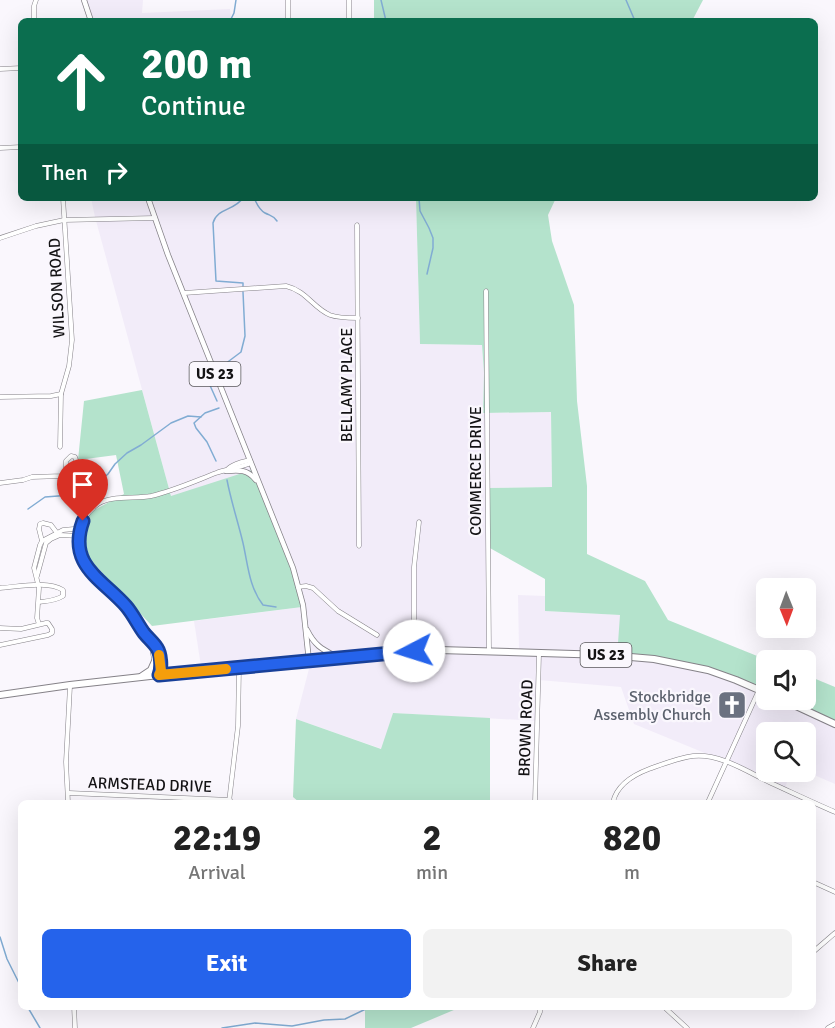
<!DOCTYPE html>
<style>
body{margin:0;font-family:Signika,sans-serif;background:#f2f2f2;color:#222;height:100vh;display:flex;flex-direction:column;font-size:22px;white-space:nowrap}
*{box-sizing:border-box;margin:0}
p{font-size:20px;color:#767676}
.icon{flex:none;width:33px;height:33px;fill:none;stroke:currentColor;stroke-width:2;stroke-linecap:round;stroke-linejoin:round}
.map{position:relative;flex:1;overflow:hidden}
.sheet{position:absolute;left:18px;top:800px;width:798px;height:210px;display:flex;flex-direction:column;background:#fff;border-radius:9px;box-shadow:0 6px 24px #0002}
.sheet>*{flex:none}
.guide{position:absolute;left:18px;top:18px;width:800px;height:183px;border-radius:9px;box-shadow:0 6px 24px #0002;background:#0b6e4f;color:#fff;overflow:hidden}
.needle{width:39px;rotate:179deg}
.tools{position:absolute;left:756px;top:578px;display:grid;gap:12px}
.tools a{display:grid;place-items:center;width:60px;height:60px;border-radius:9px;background:#fff;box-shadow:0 6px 24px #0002;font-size:30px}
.pin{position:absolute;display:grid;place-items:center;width:51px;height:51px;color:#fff;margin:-62px -26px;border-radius:50% 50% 50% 0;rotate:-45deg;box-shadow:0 0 6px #0007}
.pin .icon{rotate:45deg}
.me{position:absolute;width:66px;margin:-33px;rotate:265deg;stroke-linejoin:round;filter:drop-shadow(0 0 4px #0008)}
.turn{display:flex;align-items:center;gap:21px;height:126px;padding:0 24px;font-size:27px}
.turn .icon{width:78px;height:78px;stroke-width:2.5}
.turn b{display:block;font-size:42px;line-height:51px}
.then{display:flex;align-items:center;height:57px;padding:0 24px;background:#0003;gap:12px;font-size:22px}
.eta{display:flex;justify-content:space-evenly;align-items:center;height:102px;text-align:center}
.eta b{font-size:36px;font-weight:700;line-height:42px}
.button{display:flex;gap:12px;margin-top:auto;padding:12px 24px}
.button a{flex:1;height:69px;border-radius:9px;background:#2563eb;color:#fff;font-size:24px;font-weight:700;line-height:69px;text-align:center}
.button a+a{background:#f2f2f2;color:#222}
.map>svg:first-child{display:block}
.built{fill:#f2ecf9}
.green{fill:#b4e3cc}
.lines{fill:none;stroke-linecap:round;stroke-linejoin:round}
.stream{stroke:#81acd3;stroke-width:1.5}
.minor-casing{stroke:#858288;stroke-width:5}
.major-casing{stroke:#858288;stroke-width:6}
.highway-casing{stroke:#858288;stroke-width:8}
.minor{stroke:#fff;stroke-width:4}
.major{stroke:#fff;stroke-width:4.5}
.highway{stroke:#fff;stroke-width:6}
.route-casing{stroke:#184099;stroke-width:15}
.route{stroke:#2563eb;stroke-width:10}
.slow{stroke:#f59e0b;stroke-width:10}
.labels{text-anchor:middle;stroke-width:4.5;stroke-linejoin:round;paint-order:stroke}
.shield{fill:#faf7fd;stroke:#59575b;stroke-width:1.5}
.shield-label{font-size:15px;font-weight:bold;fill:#141315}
.street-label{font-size:16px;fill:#141315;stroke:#faf7fd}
.worship-label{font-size:16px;fill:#5b616d;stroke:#faf7fd;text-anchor:end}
</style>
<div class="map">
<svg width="835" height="1028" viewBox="0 0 835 1028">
<rect width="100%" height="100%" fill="#faf7fd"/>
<g class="built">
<polygon points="85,0 143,0 142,13 230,9 231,21 92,21"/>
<polygon points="91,198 416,198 420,344 482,345 484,373 483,413 551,412 552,487 489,488 489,651 519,650 518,595 545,596 545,611 620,615 687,664 766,690 766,699 786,699 835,721 835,784 805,771 806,732 766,732 766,771 790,771 785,789 729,763 634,724 621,687 539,680 539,721 393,713 382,749 296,719 311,661 202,673 194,621 302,607 171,496 95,217"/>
</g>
<g class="green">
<polygon points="374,0 703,0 692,21 374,21"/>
<polygon points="416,198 556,198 548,215 552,241 574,305 577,401 587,486 587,554 645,581 668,620 767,660 766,690 687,664 617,657 620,615 545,611 545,579 488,547 489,488 552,487 551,412 483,413 484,373 482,345 420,344"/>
<polygon points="142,390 171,496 255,469 287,553 302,607 152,626 82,551 89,513 124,494 116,455 78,460 84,401"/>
<polygon points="806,675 835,687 835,721 786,699 806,699"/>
<polygon points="393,713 490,718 490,802 299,802 293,797 296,719 381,749"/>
<polygon points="365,1007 365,1006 461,1007 411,1028 365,1028"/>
</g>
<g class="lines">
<g class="stream">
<polyline points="381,0 386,21"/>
<polyline points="626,0 635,21"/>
<polyline points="230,21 234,13 236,0"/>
<path d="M 254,198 C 257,204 259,210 265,213 C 271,216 273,215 277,221"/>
<polyline points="419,198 420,211 429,228 433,238 433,248 427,274"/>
<path d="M 243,286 L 243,283 L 216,281 L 213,223 C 217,208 234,211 243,198"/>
<polyline points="220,370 225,364 241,352 245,336 243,292"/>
<polyline points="212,377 208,381 217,401"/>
<polyline points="216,461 207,442 196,428 194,423 205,413 219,408"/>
<path d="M 227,480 C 231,501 238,522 243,543 C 248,565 249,587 263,605 L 276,607"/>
<polyline points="28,509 45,497 71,495 100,481 108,474 115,464 127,453 141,445 171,423 188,416 201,417"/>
<polyline points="0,937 7,959 19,983 19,988 21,997"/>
<polyline points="27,1006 40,1028"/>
<polyline points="222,1028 255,1023 292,1026 324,1020 345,1019 372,1006"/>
</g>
<g class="minor-casing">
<g id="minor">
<polyline points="34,21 34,6 36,0"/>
<polyline points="288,21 288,0"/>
<polyline points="349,21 349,0"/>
<polyline points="0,69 21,68"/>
<polyline points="0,148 21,147"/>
<polyline points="357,225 359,546"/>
<polyline points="0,238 36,226 64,220 155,218"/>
<polyline points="486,291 489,651"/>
<path d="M 184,293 L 286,286 C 307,291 313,308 330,315 C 338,318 349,318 358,318"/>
<polyline points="0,397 51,396 61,394"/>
<polyline points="60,447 61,394 69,366 72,340 63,198"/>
<path d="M 227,470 C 232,464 242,462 250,460"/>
<path d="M 0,483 L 23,480 L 32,477 L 62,476 C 75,473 81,471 75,457 L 71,456 L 66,461 L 66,475"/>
<polyline points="42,541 39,529 40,524 43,523 51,525 57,533"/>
<polyline points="37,576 46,543 51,539 60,535 79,536"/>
<polyline points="298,587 306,586 313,588 338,611 377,635"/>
<path d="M 0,588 C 18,587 47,580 63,590 L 63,596 C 55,601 48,601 39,602"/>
<polyline points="39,624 37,618 39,588 34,568 40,545 42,541 63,530 74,529 80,530"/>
<polyline points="0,628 21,629 46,623 48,623 52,629 52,633 48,635 0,645"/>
<polyline points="151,643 156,670 159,675"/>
<polyline points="414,651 414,567 419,522"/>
<path d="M 160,674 C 165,656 155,647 145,634 C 138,626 133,616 127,608 C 116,594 98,584 88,569 C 74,547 76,520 98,504 C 110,495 136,499 151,496 C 173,491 195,481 216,473 C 227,469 239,468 251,463"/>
<polyline points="69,793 230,800"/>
<polyline points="68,802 66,762 70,686"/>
<polyline points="229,802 238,726 239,667"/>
<polyline points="535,802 539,654"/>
<path d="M 613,802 C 617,785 633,775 649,769 C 663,764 678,758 693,756 C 720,753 748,772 771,783 C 793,793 814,803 835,812"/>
<polyline points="708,802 759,690"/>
<polyline points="813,882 835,892"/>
<polyline points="813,952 835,933"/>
<polyline points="74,1006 75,1028"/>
<polyline points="663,1006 687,1028"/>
<polyline points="533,1028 540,1012 540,1006"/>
<polyline points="828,1028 835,1024"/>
</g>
</g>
<g class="major-casing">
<g id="major">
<polyline points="84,0 91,21"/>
<polyline points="148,198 168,255 293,568 303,605 309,661"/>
<path d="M 226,471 C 239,470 247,469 256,480"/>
<path d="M 307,630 C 315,646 322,649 337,657"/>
</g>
</g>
<g class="highway-casing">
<g id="highway">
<polyline points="142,676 151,670 155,661"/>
<polyline points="0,695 70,685 159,675 384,653 439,650 607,655 654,659 708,670 736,680 766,693"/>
<polyline points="781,699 835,724"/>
</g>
</g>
<use href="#minor" class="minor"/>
<use href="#major" class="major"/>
<use href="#highway" class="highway"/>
</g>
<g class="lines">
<g class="route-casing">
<path id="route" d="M 83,521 C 67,565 102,579 126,606 C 133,614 138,625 144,633 C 148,638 154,643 157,648 C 161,654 162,668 159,675 L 414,651"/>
</g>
<use href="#route" class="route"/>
<polyline class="slow" points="159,655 161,671 159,675 226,669"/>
</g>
<defs>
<g id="church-square" transform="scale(1.5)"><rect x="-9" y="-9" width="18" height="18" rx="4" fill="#6b7280" stroke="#faf7fd"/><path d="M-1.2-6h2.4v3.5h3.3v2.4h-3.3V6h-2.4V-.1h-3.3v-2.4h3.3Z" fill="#fff"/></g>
</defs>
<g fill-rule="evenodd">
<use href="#church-square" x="732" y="705"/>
</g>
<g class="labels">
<g class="shield">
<rect x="189.5" y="362" width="51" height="24" rx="4.5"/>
<rect x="580.5" y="643" width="51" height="24" rx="4.5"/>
</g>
<g class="shield-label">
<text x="215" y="379">US 23</text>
<text x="606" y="660">US 23</text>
</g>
<g class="street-label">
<text transform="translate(56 288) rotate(-93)" y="6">WILSON ROAD</text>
<text transform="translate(346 385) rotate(-90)" y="6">BELLAMY PLACE</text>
<text transform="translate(475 471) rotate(-90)" y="6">COMMERCE DRIVE</text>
<text transform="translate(525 728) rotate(-88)" y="6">BROWN ROAD</text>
<text transform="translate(150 784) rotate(2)" y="6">ARMSTEAD DRIVE</text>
</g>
<g class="worship-label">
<text x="711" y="702">Stockbridge<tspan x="711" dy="18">Assembly Church</tspan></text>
</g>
</g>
</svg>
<div class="tools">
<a><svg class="needle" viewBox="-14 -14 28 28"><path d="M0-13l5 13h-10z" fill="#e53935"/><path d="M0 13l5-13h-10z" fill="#767676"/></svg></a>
<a><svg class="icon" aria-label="sound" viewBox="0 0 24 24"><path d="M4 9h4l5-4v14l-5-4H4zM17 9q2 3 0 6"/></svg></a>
<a><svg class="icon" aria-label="search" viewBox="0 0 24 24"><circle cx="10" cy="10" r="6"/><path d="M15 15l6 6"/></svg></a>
</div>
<div class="pin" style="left:83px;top:521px;background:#d93025"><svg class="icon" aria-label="arrive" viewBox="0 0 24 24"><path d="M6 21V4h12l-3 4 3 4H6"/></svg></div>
<svg class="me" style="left:414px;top:651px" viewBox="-20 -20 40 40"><circle r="19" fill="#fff"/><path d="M0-13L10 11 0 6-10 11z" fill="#2563eb"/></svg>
<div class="guide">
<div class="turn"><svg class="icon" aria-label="ahead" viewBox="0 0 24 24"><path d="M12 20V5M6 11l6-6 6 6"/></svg><div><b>200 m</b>Continue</div></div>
<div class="then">Then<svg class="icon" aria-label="right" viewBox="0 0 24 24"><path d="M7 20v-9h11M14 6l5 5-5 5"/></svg></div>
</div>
<section class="sheet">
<div class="eta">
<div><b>22:19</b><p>Arrival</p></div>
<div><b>2</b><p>min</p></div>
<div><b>820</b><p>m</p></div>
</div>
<div class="button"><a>Exit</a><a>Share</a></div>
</section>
</div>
